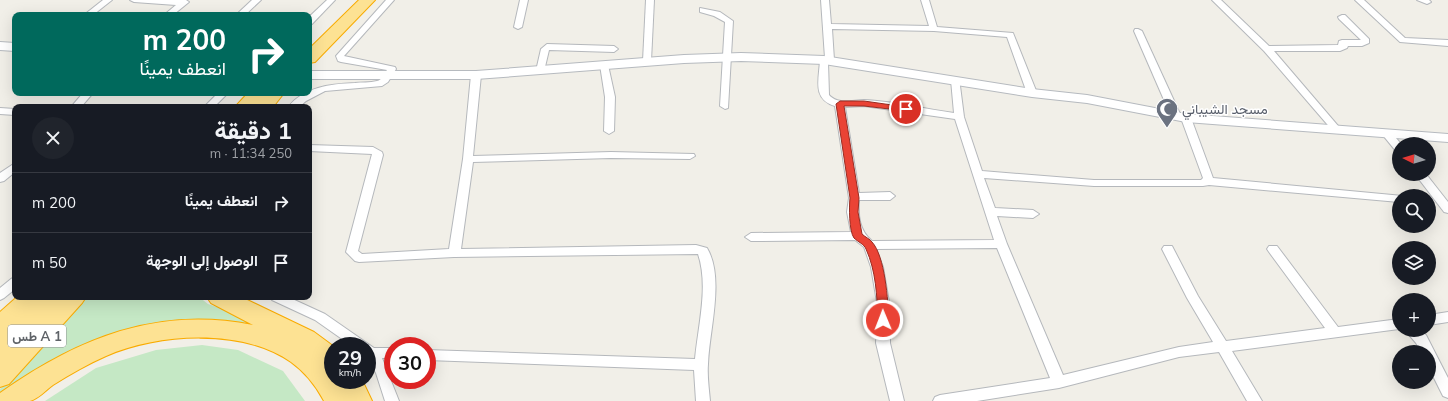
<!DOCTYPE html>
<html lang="ar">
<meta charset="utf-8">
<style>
body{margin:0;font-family:Mulish,Vazirmatn,sans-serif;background:#20242c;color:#f1f3f6;direction:rtl;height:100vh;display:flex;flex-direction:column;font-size:15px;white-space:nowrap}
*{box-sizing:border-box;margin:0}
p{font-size:13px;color:#9ea1a6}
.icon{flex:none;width:22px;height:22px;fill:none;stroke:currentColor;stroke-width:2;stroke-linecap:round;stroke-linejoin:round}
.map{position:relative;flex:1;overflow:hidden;direction:ltr}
.sheet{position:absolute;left:12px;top:104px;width:300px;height:196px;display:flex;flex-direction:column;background:#171b24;border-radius:8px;box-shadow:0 4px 16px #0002;direction:rtl}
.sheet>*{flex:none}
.hud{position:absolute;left:12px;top:12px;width:300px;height:84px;border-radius:8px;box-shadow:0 4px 16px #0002;direction:rtl;background:#00695c;color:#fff;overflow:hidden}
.needle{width:26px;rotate:275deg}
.buttons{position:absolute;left:1392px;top:137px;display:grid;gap:8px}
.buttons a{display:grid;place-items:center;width:44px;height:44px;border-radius:50%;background:#171b24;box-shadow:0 4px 16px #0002;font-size:20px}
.speed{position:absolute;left:324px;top:337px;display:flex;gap:8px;font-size:20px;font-weight:700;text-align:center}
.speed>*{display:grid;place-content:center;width:52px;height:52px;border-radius:50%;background:#171b24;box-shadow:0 4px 16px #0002;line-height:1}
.speed small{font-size:10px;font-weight:400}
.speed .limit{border:6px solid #d22;background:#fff;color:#111}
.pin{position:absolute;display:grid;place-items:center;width:34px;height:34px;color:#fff;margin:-17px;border:2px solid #fff;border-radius:50%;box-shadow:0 1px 4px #0007}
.me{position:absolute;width:44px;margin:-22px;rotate:359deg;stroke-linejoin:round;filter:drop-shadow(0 0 3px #0008)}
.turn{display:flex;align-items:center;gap:14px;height:84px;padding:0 20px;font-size:18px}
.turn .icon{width:52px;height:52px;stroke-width:2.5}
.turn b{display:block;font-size:28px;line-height:34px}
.round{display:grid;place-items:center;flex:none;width:42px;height:42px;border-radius:21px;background:#20242c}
.head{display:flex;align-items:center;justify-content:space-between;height:68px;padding:0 20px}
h1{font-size:24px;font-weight:700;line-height:30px}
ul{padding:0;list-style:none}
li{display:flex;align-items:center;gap:12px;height:60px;padding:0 20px;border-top:1px solid #363941}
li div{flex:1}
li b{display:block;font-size:15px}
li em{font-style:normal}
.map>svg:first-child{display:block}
.green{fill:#c5e8c5}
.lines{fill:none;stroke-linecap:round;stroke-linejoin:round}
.street-casing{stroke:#b5b8bc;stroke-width:2}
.secondary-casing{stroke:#b6babf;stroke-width:2}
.highway-casing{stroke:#f9ab00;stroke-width:2}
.street{fill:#fff;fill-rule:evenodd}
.secondary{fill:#fff;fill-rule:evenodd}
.highway{fill:#fde293;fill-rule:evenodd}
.route{fill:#ea4335;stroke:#982c22}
.labels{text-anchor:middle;stroke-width:3;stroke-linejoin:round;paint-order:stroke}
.shield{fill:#fff;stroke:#8f9295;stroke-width:1}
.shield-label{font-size:13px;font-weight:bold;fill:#5f6368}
.worship-label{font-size:14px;fill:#5b616d;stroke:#fff;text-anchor:start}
</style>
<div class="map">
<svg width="1448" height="401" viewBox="0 0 1448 401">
<rect width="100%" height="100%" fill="#f1efe8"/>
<g class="green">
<polygon points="87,297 199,297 208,304 246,317 287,335 201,319 176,321 0,400 0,389"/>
<polygon points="202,345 238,350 283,371 305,401 45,401 96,368 156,350"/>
</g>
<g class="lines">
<g class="street-casing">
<g id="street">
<polygon points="103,0 112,0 93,15 84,15"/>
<polygon points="130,0 186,0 189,2 173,15 164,15 176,5 134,2"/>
<polygon points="252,0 261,0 245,15 236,15"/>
<polygon points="327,0 335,0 312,24 309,24 309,17"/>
<path d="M 386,0 L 394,0 L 344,56 L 395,67 L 396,69 L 388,82 L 382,86 L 325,91 L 306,101 L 299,107 L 288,107 C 304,87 330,84 355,83 C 361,82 370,83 377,81 C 382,80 384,74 387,70 L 341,62 L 338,61 L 336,56 Z"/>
<polygon points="520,0 528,0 522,27 518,29 514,27"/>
<polygon points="646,0 654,0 651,61 647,64 643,61"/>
<path d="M 821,0 L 829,0 L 831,24 L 929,26 L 921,0 L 929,0 L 937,27 L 1013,33 L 1037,93 L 1035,95 L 1032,96 L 1027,93 L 1007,37 L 934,31 L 832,29 L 834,60 L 828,62 L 829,95 C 838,105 852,100 864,100 C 892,101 926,109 954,113 L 951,80 L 953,78 L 959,78 L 964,117 L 982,171 L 1094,180 L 1201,180 L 1203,178 L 1181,118 L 1186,115 L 1191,118 L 1213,178 L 1403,196 L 1399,196 L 1399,202 L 1209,185 L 1203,186 L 1094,186 L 984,178 L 995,208 L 1033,210 L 1039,214 L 1033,218 L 997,216 L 1007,244 L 1063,375 L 1179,347 L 1213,342 L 1187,298 L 1162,249 L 1164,246 L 1172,246 L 1198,296 L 1226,341 L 1325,328 L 1269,252 L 1267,249 L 1269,246 L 1277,246 L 1338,327 L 1399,319 L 1399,329 L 1232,351 L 1262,401 L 1247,401 L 1219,352 L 1179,357 L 1059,388 L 977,401 L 933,401 L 935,397 L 940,395 L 1050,378 L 997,248 L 876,249 L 883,267 L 890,308 L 890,343 L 904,401 L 890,401 L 876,343 L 878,308 L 871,267 L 864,247 L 855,240 L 751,241 L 745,237 L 751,233 L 851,232 L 847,212 L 849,198 L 835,106 C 812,99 819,80 820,60 L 825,58 ZM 864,106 L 955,119 L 994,240 L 872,241 C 859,230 858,216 859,200 L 890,200 L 895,196 L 890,192 L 859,193 L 845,107 Z"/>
<polygon points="1212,0 1221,0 1269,46 1338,45 1339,41 1342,40 1361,40 1339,19 1338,17 1342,15 1345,15 1369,39 1369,43 1362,46 1348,46 1347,48 1340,51 1274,51 1339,127 1341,129 1339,131 1333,131 1264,51"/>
<polygon points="1355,0 1364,0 1405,38 1448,40 1448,46 1400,42"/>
<polygon points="1417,0 1429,0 1431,2 1427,4"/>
<polygon points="700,8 720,12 733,21 728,108 725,109 720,106 725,22 714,16 700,12"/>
<polygon points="1135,29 1138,29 1142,31 1181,116 1179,118 1176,119 1171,116 1134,31"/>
<polygon points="547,44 614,46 618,49 614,52 549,50 544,71 543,73 537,73 536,71 541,49"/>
<polygon points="604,62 608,65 615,97 614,131 609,134 604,131 605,97 600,65"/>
<path d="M 476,72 L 481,75 L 473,156 L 611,152 L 694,154 L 695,156 L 690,159 L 611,158 L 473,162 L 461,249 L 696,245 L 707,248 C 725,278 709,331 708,364 C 707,376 709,389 710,401 L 696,401 L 694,370 L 427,360 L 427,350 L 695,359 C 698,326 709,286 698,254 L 454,257 L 359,262 L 355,261 L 346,252 L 372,154 L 309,151 L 309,145 L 373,147 L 382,152 L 383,155 L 358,251 L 362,254 L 449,249 L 463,159 L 471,75 Z"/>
<polygon points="83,93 93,93 81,107 71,107"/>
<polygon points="218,93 228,93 214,107 204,107"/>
<polygon points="0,108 15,109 15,115 0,114"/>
<polygon points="1387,131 1391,132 1401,144 1399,144 1399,151 1395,150 1382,134"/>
<polygon points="15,163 15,172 4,181 0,182 0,173"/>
<polygon points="1415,174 1426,174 1448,202 1448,213 1444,212"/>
<polygon points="15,277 15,289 4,298 0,300 0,288 11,279"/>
<polygon points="270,297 288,297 325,314 374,348 393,348 393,358 382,358 399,401 385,401 376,373 367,357 367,346 352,346 315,320 272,300"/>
<polygon points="1448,312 1448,322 1429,325 1429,315"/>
<polygon points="1405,330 1420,330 1426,335 1448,378 1448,398 1443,396 1429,368 1429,352 1421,352 1416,343"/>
</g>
</g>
<g class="secondary-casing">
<g id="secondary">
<polygon points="0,42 15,43 15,51 0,50"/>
<polygon points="741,53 824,56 1032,89 1087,95 1186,114 1448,134 1448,142 1186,122 1087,103 1032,97 824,64 741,61 684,63 476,79 309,79 309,71 476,71 684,55"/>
</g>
</g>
<g class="highway-casing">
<g id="highway">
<polygon points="359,0 375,0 315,62 309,63 309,49"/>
<polygon points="248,93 284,93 273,107 235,107"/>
<polygon points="17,297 86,297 82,303 9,384 0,387 0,312"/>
<path d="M 207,297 L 241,297 L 314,332 L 333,346 L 333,380 L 362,380 L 372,401 L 324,401 C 316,386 305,372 291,362 C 243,328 158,333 106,356 C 88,364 70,374 53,385 C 46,390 38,399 30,401 C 22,401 9,401 0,401 L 0,393 C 78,338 157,306 253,325 L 211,303 Z"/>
</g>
</g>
<use href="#street" class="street"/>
<use href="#secondary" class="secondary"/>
<use href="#highway" class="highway"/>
</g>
<path class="route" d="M 840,101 L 864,101 L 906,107 L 910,109 L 906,111 L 864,106 L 844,106 L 859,198 L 858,212 L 862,234 C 865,237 870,239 872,242 C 885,256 888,301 889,320 L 883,324 L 878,320 C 877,296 876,271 866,249 C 864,244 858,242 854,238 C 849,231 849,207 850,198 L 836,104 Z"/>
<defs>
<g id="mosque-pin" transform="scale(1.15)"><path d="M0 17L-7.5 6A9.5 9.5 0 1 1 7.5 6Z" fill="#6b7280" stroke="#fff"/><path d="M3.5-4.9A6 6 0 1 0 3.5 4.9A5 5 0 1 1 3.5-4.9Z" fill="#fff"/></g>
</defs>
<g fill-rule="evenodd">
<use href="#mosque-pin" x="1167" y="109"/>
</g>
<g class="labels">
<rect class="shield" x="8" y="325" width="58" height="22" rx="3"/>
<g class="shield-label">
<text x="37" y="341">طس A 1</text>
</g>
<g class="worship-label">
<text x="1182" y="114">مسجد الشيباني</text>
</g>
</g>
</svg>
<div class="buttons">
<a><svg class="needle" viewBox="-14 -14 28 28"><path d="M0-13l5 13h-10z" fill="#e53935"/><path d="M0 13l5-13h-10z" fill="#9ea1a6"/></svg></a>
<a><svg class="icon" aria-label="search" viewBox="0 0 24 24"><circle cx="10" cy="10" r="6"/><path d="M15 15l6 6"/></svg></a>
<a><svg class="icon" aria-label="layers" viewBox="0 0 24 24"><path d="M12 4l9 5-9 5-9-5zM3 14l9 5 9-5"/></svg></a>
<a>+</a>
<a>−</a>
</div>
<div class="speed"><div>29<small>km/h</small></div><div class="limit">30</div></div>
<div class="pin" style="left:906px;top:109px;background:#d93025"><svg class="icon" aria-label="arrive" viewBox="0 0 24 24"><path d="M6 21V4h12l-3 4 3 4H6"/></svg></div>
<svg class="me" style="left:883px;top:320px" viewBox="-20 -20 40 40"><circle r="17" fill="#ea4335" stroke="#fff" stroke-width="3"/><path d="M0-11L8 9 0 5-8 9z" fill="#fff"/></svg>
<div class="hud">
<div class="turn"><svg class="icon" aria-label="right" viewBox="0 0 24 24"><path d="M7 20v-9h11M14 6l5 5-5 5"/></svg><div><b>200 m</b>انعطف يمينًا</div></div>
</div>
<section class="sheet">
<div class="head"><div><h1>1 دقيقة</h1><p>250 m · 11:34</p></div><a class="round"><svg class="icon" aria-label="close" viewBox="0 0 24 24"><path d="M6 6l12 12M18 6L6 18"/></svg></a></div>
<ul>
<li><svg class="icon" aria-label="right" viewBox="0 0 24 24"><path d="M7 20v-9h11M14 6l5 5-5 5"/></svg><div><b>انعطف يمينًا</b></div><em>200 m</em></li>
<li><svg class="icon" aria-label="arrive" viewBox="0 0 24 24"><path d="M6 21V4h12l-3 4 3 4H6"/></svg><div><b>الوصول إلى الوجهة</b></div><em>50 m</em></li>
</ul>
</section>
</div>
